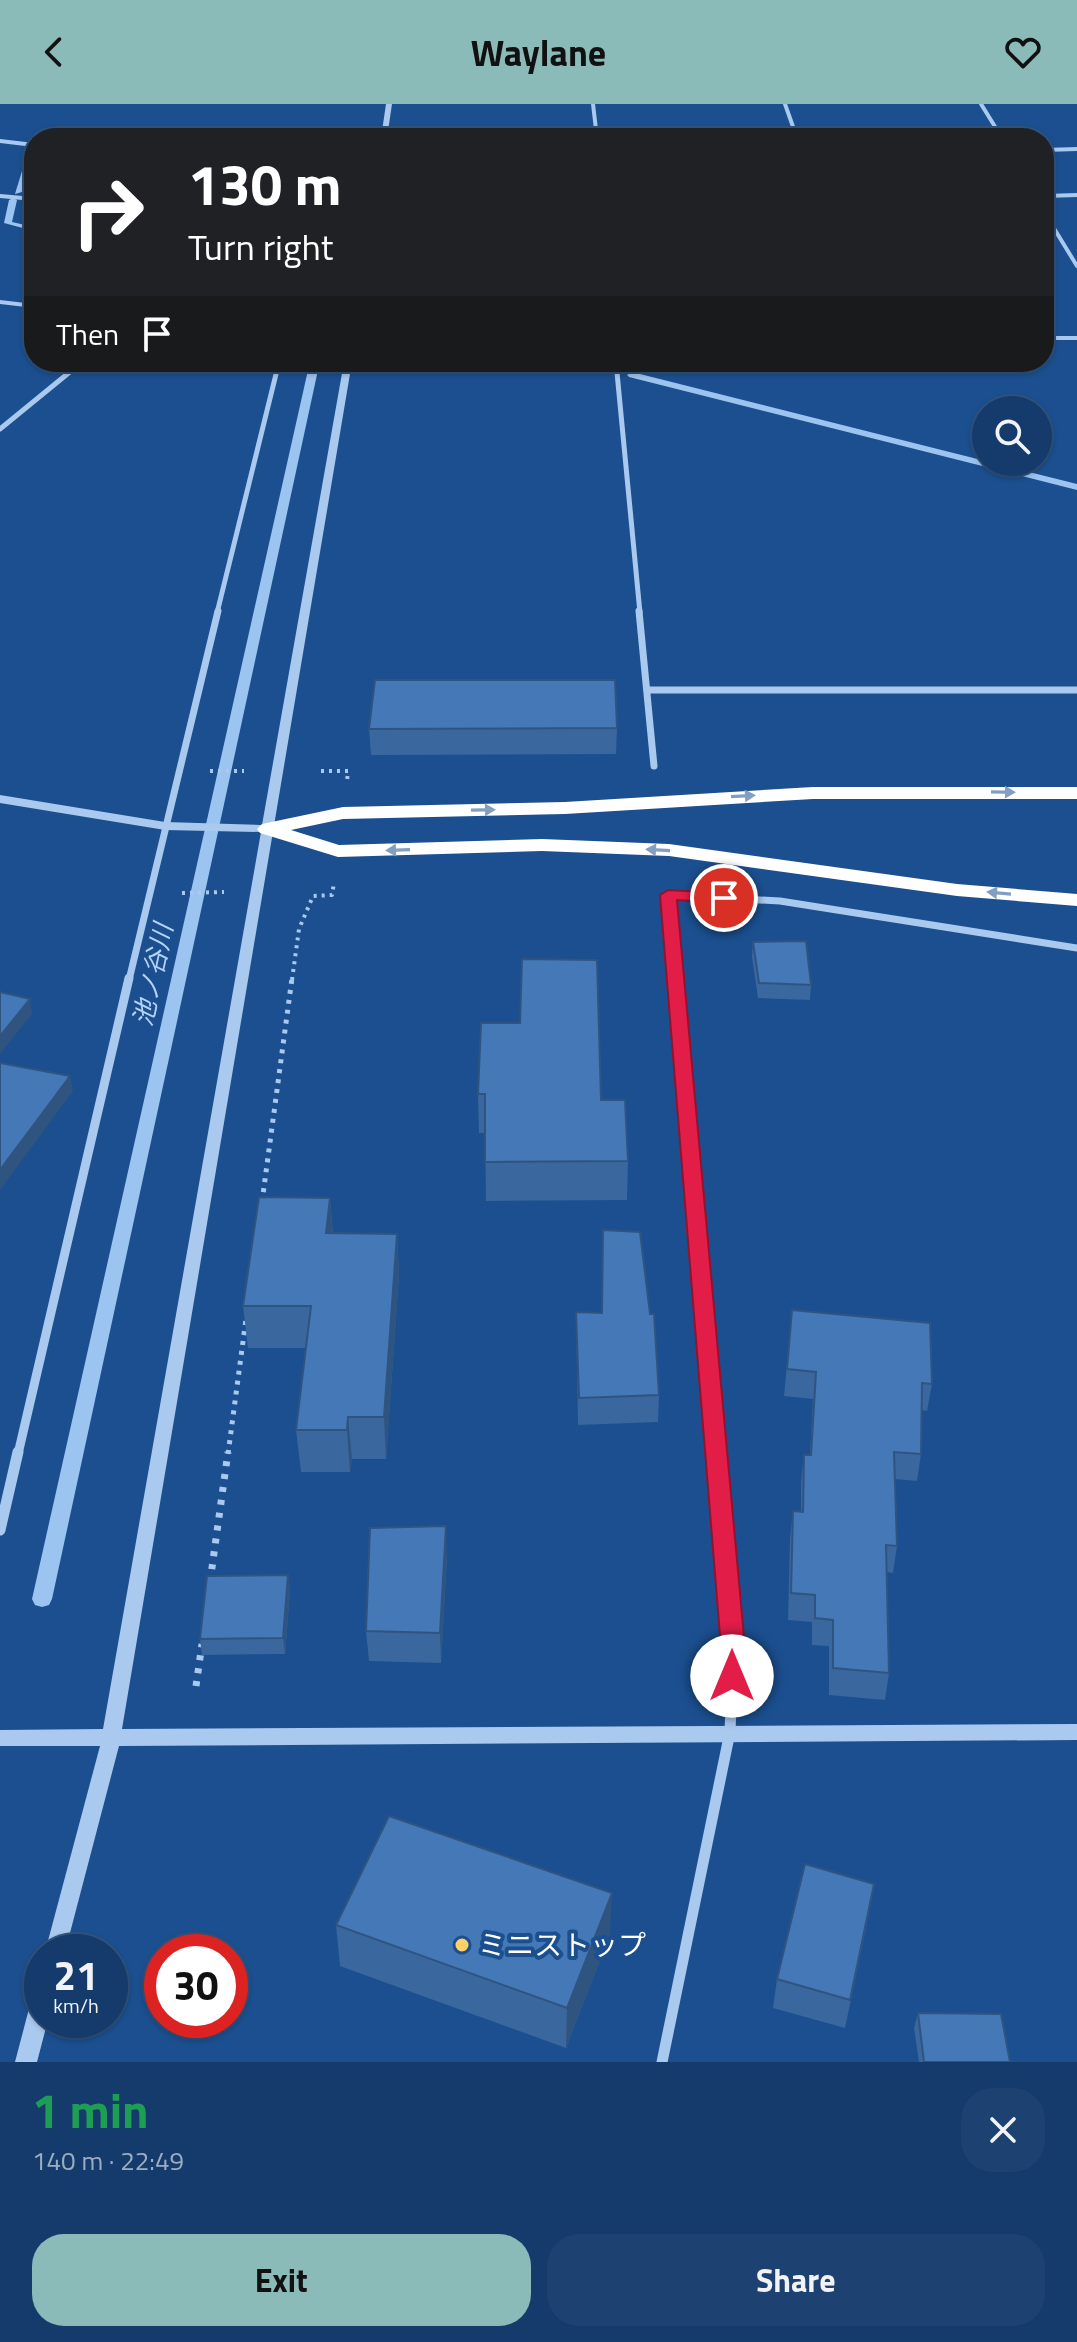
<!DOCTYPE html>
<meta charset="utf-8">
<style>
body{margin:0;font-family:"Titillium Web","Noto Sans JP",sans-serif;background:#1d4271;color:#f1f3f6;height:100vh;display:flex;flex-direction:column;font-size:30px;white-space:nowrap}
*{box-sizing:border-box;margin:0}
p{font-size:26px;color:#9dadc1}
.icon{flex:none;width:44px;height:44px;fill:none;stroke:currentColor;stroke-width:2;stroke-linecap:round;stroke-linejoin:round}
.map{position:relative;height:1958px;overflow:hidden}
.drawer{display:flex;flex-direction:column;background:#143b6b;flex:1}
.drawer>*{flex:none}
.guide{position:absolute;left:24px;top:24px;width:1030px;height:244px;border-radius:32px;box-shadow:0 2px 6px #0004,0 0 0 2px #33557e;background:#202124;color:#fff;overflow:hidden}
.controls{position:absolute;left:972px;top:292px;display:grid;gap:16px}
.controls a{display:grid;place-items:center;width:80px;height:80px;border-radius:50%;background:#143b6b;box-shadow:0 2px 6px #0004,0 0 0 2px #33557e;font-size:40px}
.speed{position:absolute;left:24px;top:1830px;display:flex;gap:16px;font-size:40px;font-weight:700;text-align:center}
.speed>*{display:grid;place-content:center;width:104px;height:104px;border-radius:50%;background:#143b6b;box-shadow:0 2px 6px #0004,0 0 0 2px #33557e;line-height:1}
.speed small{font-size:20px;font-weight:400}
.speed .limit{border:12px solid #d22;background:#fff;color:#111}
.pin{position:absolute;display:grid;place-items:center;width:68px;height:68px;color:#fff;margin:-34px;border:4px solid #fff;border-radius:50%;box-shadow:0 2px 8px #0007}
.me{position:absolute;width:88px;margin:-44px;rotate:0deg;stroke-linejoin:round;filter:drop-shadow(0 0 6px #0008)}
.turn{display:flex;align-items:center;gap:28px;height:168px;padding:0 32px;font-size:36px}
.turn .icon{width:104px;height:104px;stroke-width:2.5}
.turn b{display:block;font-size:56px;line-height:68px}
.then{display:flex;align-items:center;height:76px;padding:0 32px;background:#0003;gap:16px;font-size:30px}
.round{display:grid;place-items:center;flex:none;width:84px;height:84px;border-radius:32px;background:#1d4271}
.headline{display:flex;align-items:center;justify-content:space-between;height:136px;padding:0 32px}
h1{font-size:48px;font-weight:700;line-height:60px;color:#1e9e55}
.cta{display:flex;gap:16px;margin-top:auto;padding:16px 32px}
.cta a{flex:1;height:92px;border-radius:32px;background:#8bbbb9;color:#111;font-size:32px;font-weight:700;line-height:92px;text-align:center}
.cta a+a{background:#1d4271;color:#f1f3f6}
header{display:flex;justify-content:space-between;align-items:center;height:104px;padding:0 32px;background:#8bbbb9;color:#111;font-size:36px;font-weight:700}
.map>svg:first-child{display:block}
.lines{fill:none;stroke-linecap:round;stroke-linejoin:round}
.stream{fill:#9cc4f0;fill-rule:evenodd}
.path-far2{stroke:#a9c9ee;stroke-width:4;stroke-dasharray:3 5;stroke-linecap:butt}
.path-far1{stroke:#a9c9ee;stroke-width:5;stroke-dasharray:4 6;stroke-linecap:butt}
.path{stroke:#a9c9ee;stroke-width:7;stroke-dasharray:5 8;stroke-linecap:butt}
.minor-far4{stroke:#a9c9ee;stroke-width:4}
.minor-far3{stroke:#a9c9ee;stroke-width:5}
.minor-far2{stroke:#a9c9ee;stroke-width:7}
.minor-far1{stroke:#a9c9ee;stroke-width:9}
.minor{stroke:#a9c9ee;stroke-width:11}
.tertiary{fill:#a9c9ee;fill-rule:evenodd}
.motorway{fill:#fff;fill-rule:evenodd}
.wall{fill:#3a679d}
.shaded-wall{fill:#305480}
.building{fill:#4478b7;stroke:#305480;stroke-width:2}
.oneway{fill:#829ec1}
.route{fill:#e11d48;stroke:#92132f;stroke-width:2}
.poi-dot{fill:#ffd166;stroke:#1b4f8f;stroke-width:3}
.labels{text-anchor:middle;stroke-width:8;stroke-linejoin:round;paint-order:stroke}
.water-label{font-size:26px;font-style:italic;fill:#b5d3f5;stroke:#1b4f8f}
.near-poi-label{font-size:28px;fill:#fff;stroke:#1b4f8f;text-anchor:start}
</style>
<header><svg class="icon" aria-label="back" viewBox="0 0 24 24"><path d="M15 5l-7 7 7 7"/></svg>Waylane<svg class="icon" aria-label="heart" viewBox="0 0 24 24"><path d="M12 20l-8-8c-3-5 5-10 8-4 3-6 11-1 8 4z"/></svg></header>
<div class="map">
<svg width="1077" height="1958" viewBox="0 0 1077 1958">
<rect width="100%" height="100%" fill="#1b4f8f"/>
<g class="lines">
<g class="stream">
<polygon points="26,65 30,67 22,88 15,90 22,67"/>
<polygon points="13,94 17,96 12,118 34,123 34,127 4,119 9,96"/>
<polygon points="306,258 316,258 318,266 52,1495 49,1501 42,1503 35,1501 32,1495 308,266"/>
<polygon points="571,258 588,258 603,263 598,266"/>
<polygon points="632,268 1077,380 1077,386 629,273 627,271"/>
</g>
<g class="path-far2">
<polyline points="210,667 244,667"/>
<polyline points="321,667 348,667 347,677"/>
<polyline points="182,789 224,788"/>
<polyline points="292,876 299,825 313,792 332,791 334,779"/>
</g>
<g class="path-far1">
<polyline points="262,1098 292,874"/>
<polyline points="228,1350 246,1215"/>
</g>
<g class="path">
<polyline points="210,1478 228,1348"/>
<polyline points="196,1582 202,1540"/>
</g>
<g class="minor-far4">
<polyline points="593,0 597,34"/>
<polyline points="785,0 797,34"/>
<polyline points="981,0 1002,34"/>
<polyline points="0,37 34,41"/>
<polyline points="1044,46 1077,45"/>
<polyline points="0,92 34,95"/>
<polyline points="1044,92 1077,91"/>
<polyline points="1044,108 1077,162"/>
</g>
<g class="minor-far3">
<polyline points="616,258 640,509"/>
<polyline points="0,325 82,258"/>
<polyline points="217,509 279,258"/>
</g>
<g class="minor-far2">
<polyline points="639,507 654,662"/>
<polyline points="648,586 1077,586"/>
<polyline points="129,876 218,507"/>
<polyline points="675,876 668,791 780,797 1077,844"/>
</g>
<g class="minor-far1">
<polyline points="675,874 716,1350"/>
<polyline points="18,1350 129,874"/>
</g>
<g class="minor">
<polyline points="0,1426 18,1348"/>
<polyline points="662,1958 730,1628 733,1544 716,1348"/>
</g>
<g class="tertiary">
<polygon points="386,0 392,0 387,34 381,34"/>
<polygon points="0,196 34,200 34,204 0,200"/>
<rect x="1044" y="232" width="33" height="4"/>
<polygon points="344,258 352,258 122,1625 1077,1620 1077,1636 119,1642 65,1848 45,1848 100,1642 0,1642 0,1626 103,1625 261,728 165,726 0,699 0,691 165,718 262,721"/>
<polygon points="42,1887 42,1916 48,1916 37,1958 15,1958 31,1897 34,1890"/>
</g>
<polygon class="motorway" points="813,683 1077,683 1077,695 813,695 565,710 343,715 291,726 339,741 542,735 669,740 957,780 1077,790 1077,802 957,792 669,752 542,747 338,753 260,729 257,725 262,720 343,703 565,698"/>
</g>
<g class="wall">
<polygon points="617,624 616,650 371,651 369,625"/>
<polygon points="753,838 811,881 810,896 758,894 752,853"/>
<polygon points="478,990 601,996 628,1057 627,1096 486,1097 485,1029 479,1029"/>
<polygon points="330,1094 333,1129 397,1130 399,1171 386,1355 352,1355 350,1368 301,1368 296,1326 306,1244 248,1244 243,1202"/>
<polygon points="792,1206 932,1280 927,1307 921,1306 921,1350 917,1377 895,1375 897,1442 893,1469 887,1468 889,1569 885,1596 829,1591 829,1542 812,1541 812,1518 788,1516 790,1434 793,1407 801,1408 801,1377 804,1351 810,1351 813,1295 784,1292"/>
<polygon points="576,1208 650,1210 659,1291 658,1318 578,1321"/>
<polygon points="447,1452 441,1559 369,1557 366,1527"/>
<polygon points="288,1471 290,1487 285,1550 202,1551 200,1535"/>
<polygon points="869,1809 845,1924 773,1904 777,1875"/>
<polygon points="336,1821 610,1830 566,1944 340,1862"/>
<polygon points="918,1909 1010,1958 919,1958 914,1924"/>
</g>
<g class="shaded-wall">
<polygon points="30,895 32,910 0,950 0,932"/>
<polygon points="70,972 73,987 0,1086 0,1066"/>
<polygon points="330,1094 333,1135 326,1129"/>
<polygon points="397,1130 399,1171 386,1355 384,1313"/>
<polygon points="348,1313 352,1355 350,1368 347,1326"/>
<polygon points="446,1422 447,1452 441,1559 440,1529"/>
<polygon points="288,1471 290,1487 285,1550 283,1534"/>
<polygon points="612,1789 610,1830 566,1944 567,1904"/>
</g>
<g class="building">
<polygon points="375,576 615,576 617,624 369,625"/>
<polygon points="806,837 811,881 759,879 753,838"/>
<polygon points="522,855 597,856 601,996 625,996 628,1057 485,1058 485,990 478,990 481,919 520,919"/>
<polygon points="0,888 30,895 0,932"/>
<polygon points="0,959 70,972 0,1066"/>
<polygon points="259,1093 330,1094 326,1129 397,1130 384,1313 348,1313 347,1326 296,1326 311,1202 243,1202"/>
<polygon points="603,1126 640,1128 650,1210 654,1210 659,1291 579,1294 576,1208 602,1209"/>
<polygon points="792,1206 930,1219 932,1280 922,1279 921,1350 894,1348 897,1442 886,1441 889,1569 833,1564 833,1516 815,1514 815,1491 791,1489 793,1407 803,1408 804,1351 811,1351 816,1268 787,1265"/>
<polygon points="446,1422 440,1529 366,1527 370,1424"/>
<polygon points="288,1471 283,1534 200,1535 207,1472"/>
<polygon points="389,1712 612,1789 567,1904 336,1821"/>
<polygon points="805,1760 874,1780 850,1896 777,1875"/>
<polygon points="918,1909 1001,1910 1010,1958 924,1958"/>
</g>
<defs><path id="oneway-solid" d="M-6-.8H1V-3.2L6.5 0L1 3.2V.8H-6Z" transform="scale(2)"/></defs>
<g class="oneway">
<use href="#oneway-solid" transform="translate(1003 688) rotate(1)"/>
<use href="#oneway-solid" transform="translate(743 692) rotate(-3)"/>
<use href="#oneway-solid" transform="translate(483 706) rotate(-1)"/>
<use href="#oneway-solid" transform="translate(398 746) rotate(178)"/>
<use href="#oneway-solid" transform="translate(658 746) rotate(-177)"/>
<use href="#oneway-solid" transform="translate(999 789) rotate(-175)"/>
</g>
<polygon class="route" points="668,786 724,789 733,794 724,799 677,796 745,1544 744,1572 741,1579 732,1582 723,1579 720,1572 721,1544 660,791"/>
<circle class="poi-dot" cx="462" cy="1841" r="8"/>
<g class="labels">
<g class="water-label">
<text transform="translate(153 871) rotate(-78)" y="9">池ノ谷川</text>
</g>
<g class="near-poi-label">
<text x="478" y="1851">ミニストップ</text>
</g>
</g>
</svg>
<div class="controls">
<a><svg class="icon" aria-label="search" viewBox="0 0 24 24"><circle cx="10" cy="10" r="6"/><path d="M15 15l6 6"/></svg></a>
</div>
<div class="speed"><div>21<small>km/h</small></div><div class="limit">30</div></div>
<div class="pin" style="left:724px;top:794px;background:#d93025"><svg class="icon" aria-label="arrive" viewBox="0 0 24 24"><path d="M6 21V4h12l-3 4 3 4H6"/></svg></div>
<svg class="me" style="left:732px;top:1572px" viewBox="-20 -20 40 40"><circle r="19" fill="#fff"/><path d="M0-13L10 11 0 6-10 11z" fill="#e11d48"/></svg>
<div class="guide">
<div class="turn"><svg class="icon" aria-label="right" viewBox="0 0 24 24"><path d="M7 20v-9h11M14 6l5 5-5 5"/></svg><div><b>130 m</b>Turn right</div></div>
<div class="then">Then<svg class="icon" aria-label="arrive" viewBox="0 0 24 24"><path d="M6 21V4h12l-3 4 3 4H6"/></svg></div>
</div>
</div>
<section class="drawer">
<div class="headline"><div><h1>1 min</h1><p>140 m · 22:49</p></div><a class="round"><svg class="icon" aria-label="close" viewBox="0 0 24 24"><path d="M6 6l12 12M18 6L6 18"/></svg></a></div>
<div class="cta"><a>Exit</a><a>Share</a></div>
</section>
